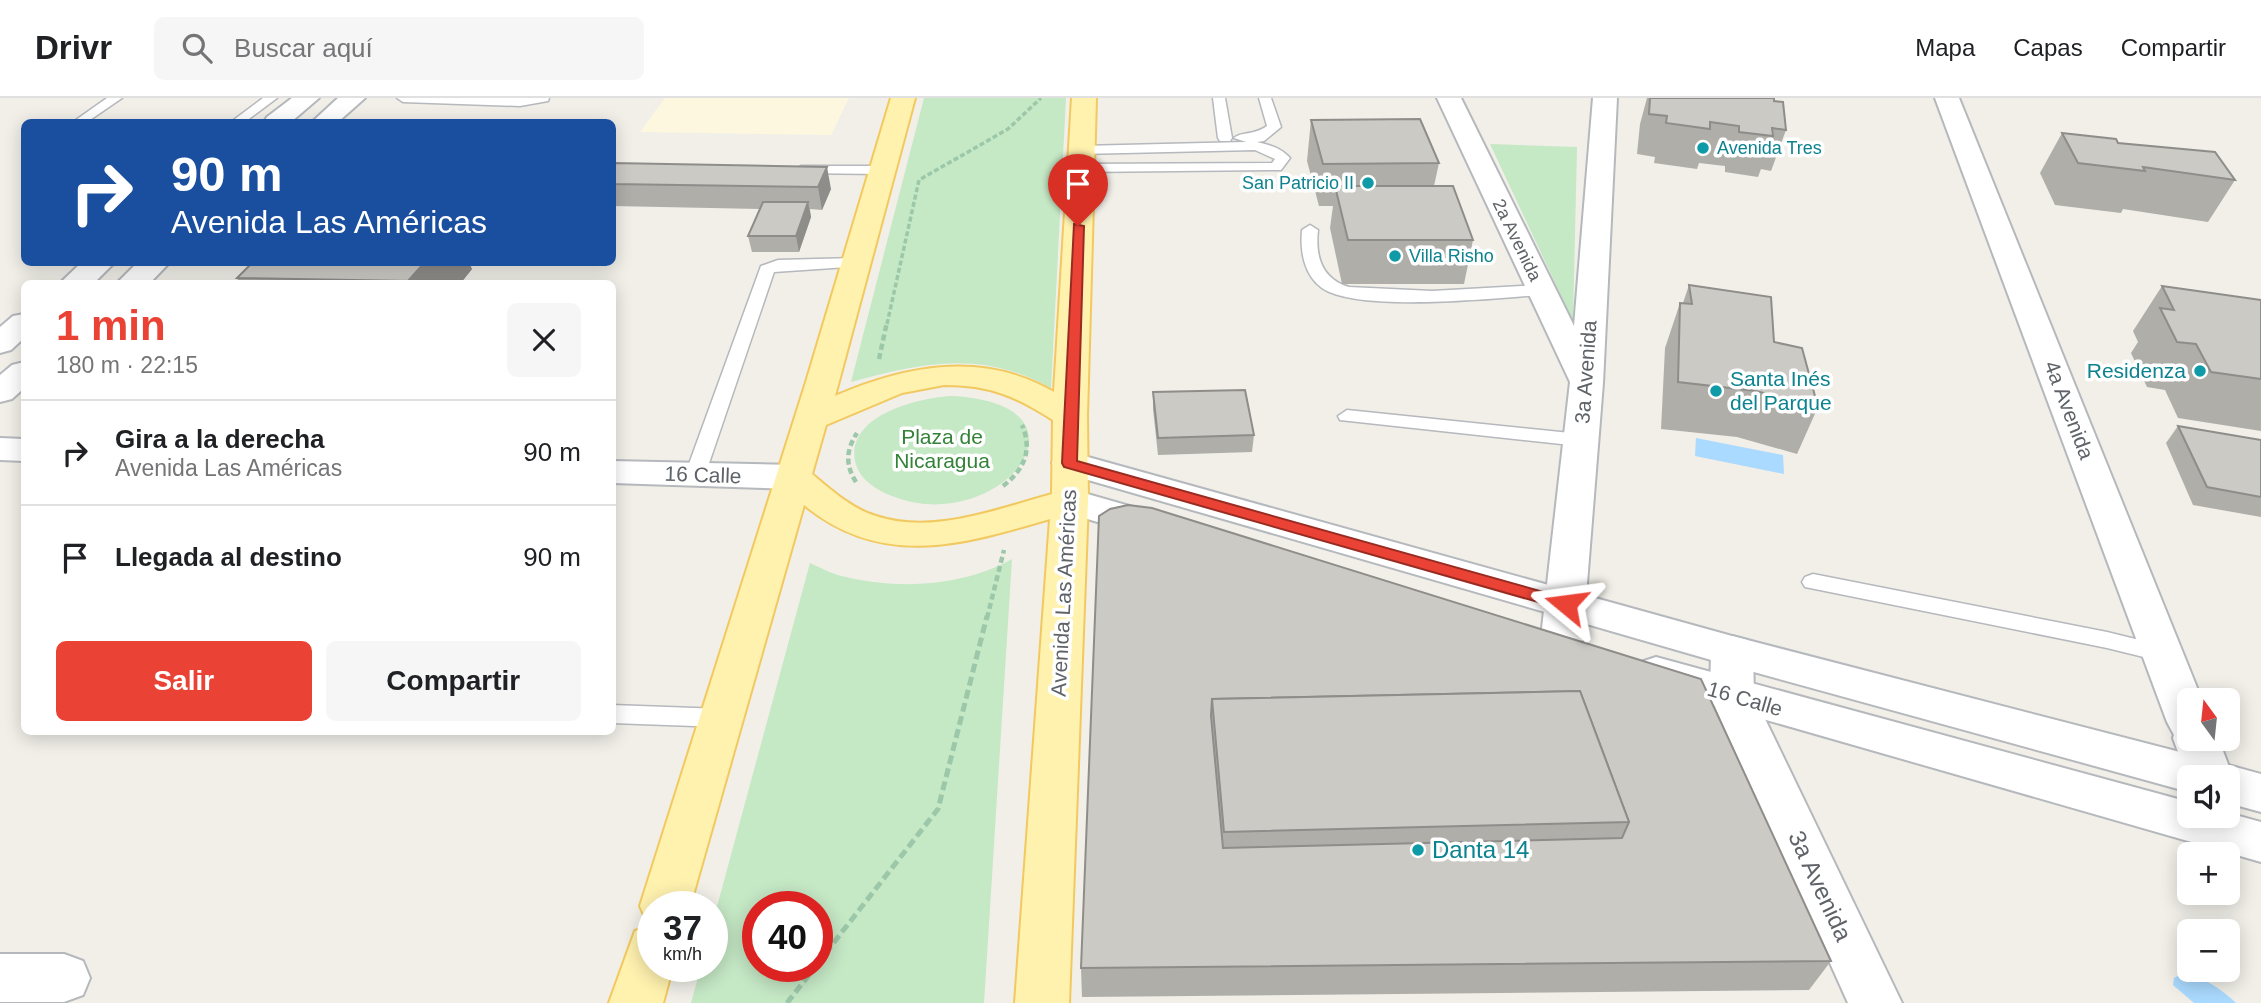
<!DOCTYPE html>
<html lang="es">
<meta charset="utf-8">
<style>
body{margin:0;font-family:Helvetica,sans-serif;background:#f6f6f6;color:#202124;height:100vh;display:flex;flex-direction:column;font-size:26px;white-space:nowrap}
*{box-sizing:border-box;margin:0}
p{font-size:23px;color:#757577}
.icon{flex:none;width:38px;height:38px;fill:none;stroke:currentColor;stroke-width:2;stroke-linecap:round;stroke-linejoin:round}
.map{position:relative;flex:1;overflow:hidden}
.panel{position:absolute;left:21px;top:182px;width:595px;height:455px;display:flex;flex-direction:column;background:#fff;border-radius:10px;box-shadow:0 4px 18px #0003}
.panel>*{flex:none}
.top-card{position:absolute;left:21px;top:21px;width:595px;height:147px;border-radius:10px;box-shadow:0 4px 18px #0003;background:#1a4fa0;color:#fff;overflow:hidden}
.needle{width:46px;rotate:345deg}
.tools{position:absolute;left:2177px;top:590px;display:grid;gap:14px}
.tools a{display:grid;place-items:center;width:63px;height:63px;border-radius:10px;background:#fff;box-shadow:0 4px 18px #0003;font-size:35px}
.speed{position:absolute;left:637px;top:793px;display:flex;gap:14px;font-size:35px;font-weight:700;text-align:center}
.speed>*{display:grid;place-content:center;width:91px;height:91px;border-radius:50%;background:#fff;box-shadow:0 4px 18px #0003;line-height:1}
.speed small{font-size:18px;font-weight:400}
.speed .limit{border:10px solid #d22;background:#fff;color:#111}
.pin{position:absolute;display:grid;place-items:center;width:60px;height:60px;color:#fff;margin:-72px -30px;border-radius:50% 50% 50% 0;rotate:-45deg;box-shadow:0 0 7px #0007}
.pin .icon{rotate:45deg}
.me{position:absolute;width:77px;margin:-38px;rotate:286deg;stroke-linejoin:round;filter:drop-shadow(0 0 5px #0008)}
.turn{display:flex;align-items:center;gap:24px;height:147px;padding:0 35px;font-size:32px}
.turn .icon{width:91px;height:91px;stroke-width:2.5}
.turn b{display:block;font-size:49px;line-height:60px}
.round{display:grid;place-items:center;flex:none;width:74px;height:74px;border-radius:10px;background:#f6f6f6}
.overview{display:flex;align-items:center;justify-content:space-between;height:119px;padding:0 35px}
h1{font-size:42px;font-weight:700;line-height:52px;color:#ea4335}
.action{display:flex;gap:14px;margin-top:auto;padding:14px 35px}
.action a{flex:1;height:80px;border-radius:10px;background:#ea4335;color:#fff;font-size:28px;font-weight:700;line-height:80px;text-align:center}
.action a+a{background:#f6f6f6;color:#202124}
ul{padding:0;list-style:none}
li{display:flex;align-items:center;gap:21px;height:105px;padding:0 35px;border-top:2px solid #e0e0e0}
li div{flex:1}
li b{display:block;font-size:26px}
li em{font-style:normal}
header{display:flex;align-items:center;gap:42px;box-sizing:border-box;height:98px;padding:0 35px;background:#fff;border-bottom:2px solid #e0e0e0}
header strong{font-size:33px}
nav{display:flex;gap:38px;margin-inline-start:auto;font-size:24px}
.search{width:490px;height:63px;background:#f6f6f6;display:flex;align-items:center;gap:18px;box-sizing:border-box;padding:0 24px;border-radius:10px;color:#757577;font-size:26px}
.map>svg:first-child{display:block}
.commercial{fill:#fef7e0}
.green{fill:#c5e8c5;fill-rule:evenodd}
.water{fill:#aadaff}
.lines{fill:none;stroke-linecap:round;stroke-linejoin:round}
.service-casing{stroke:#b5b8bc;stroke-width:3}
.minor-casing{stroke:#b5b8bc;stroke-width:4}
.tertiary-casing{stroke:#b5b8bc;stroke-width:4}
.primary-casing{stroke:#f2c960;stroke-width:4}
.path-far2{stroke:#9cc7a9;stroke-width:3.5;stroke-dasharray:5 2.5;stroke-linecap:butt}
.path-far1{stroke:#9cc7a9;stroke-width:4.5;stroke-dasharray:6 3.5;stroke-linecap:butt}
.path{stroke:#9cc7a9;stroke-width:5;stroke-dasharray:9 4.5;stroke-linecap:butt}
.service{fill:#fff;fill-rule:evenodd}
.minor{fill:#fff;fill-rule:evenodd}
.tertiary{fill:#fff;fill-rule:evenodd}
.primary{fill:#fff2af;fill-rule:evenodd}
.wall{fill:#afaea9}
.shaded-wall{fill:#8f8d8a}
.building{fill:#cccac5;stroke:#8f8d8a;stroke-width:2;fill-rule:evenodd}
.route{fill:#ea4335;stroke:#982c22;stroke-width:2}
.culture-dot{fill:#0f9aa8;stroke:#fff;stroke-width:2.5}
.labels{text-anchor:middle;stroke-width:7;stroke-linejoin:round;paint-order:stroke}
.far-culture-label{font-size:18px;fill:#0d838f;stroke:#fff;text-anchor:start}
.far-street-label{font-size:18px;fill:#5f6368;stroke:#fff}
.culture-label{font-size:21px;fill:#0d838f;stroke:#fff;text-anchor:end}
.street-label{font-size:21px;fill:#5f6368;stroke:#fff}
.park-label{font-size:21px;fill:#348238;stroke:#fff}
.near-culture-label{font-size:24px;fill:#0d838f;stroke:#fff;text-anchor:start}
.near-street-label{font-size:24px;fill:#5f6368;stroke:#fff}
</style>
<header>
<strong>Drivr</strong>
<div class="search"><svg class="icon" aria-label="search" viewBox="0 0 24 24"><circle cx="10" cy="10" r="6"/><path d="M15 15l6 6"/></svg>Buscar aquí</div>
<nav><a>Mapa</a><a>Capas</a><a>Compartir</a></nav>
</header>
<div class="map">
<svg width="2261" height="905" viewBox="0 0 2261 905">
<rect width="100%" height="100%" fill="#f1efe8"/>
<polygon class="commercial" points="665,0 849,0 831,37 640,34"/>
<g class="green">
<path d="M 924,0 L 1066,0 L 1051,290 C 982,252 923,264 851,284 Z"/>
<polygon points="1490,46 1577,49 1573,223"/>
<path d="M 951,298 C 1106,305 1000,441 892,398 C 876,392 859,381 855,363 C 847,317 918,300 951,298 Z"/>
<path d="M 1012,461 L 984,905 L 691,905 L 701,868 L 712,868 L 712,827 L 810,465 C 821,470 834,477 846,479 C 899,492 964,488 1012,461 ZM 758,808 L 817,808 L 817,868 L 758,868 Z"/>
</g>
<g class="water">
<polygon points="1696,340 1783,357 1784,376 1695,358"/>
<path d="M 2183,875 C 2205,880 2220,890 2236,905 L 2194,905 L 2173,887 L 2174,880 Z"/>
</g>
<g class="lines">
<g class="service-casing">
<g id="service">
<polygon points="107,0 122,0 87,24 73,24"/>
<polygon points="263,0 277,0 245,24 231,24"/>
<polygon points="397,0 549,0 548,3 520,8 403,4"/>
<polygon points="1213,0 1225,0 1232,40 1230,43 1220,43 1218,40"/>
<path d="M 1259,0 L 1271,0 L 1281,29 L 1264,43 L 1257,44 C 1270,47 1281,50 1290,60 L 1281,72 L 1081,74 L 1074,70 L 1081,66 L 1272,65 L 1275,61 L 1255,52 L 1081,56 L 1074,52 L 1081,48 L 1246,44 L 1234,40 C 1242,33 1253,38 1267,28 Z"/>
<polygon points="801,68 882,68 889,72 882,76 796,75 794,72"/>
<path d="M 1310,127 L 1318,132 C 1315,159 1322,181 1349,189 L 1432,193 L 1541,187 L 1549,192 L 1541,197 C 1495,200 1358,215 1322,190 C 1304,177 1300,153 1302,132 Z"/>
<polygon points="856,160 862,162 864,165 862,168 774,174 705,377 702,381 688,381 685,377 761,168 778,162"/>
<polygon points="1347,312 1580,336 1590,342 1580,348 1340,322 1338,318"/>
<polygon points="1813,476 2107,534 2172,550 2175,556 2172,562 2164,564 2107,550 1805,489 1802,484 1805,479"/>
<polygon points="612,607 722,611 730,613 734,620 730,627 722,629 612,625"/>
</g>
</g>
<g class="minor-casing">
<g id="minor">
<polygon points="1437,0 1461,0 1574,228 1593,0 1617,0 1603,285 1582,548 1576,559 1561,563 1546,559 1540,548 1570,284"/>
<polygon points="1935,0 1959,0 2202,602 2189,602 2189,640 2218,640 2233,679 2228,689 2228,679 2189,679 2189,683 2187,679 2173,640 2174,637 2167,624"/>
<polygon points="0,340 24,341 24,363 0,362"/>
<polygon points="612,363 793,367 806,371 811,379 806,387 793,391 612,385"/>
<polygon points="1732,538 1747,542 1753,553 1754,598 1902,905 1848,905 1710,598 1711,553 1717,542"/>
<polygon points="0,856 64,856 83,863 90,880 83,897 64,904 0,904"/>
</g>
</g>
<g class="tertiary-casing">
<g id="tertiary">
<polygon points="292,0 319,0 291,24 264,24 267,19"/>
<polygon points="338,0 365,0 338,24 312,24"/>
<polygon points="82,164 115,164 93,186 59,186"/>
<polygon points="138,164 170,164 149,186 116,186"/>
<polygon points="24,216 24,240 11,252 0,255 0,229 13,218"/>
<polygon points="24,264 24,290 12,301 0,304 0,277 12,267"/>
<polygon points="1070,354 1732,538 2203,660 2219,666 2221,669 2228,667 2261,676 2261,714 2228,705 2228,679 2189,679 2189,694 1732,568 1057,373 1052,365 1057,357"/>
<polygon points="1070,391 1168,419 1174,428 1168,437 1155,441 1057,412 1052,403 1057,394"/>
<polygon points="1656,559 2189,704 2189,718 2228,718 2228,715 2261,724 2261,764 1641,586 1635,575 1641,564"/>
</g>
</g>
<g class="primary-casing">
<g id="primary">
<path d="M 891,0 L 915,0 L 835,298 C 907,267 983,253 1054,294 L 1072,0 L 1096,0 L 1087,318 L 1088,403 L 1069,905 L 1015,905 L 1050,421 C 962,447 882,471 804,407 L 690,808 L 653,808 L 653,826 L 647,824 L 640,808 L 806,284 ZM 944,287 C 990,287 1015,298 1053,322 L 1052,396 C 997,411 933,437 876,418 C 852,411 831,392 812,376 L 826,327 L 902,295 Z"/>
<polygon points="653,827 653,868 673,868 663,905 609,905 635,833"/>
</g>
</g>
<polyline class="path-far2" points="887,226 919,82 1008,31 1041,0"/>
<g class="path-far1">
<polyline points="879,261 887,224"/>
<path d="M 856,384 C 845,367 846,352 857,335"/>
<path d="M 1003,388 C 1024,372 1033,352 1022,327"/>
<polyline points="987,520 1004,452"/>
</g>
<g class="path">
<polyline points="817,866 938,711 987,518"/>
<polyline points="787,905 816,868"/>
</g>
<use href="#service" class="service"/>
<use href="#minor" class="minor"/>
<use href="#tertiary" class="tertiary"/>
<use href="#primary" class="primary"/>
</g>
<g class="wall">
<polygon points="1647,0 1774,0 1786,32 1771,73 1761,71 1758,79 1725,74 1725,68 1699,65 1697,71 1654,65 1655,59 1637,56 1640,26"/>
<polygon points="1311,22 1439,65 1434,88 1473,142 1464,186 1342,186 1330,130 1333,108 1319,108 1307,63"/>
<polygon points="2062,35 2118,45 2235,82 2208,124 2123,111 2121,115 2055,107 2040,75"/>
<polygon points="612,65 831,91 822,112 810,111 811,119 799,154 752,154 748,138 760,111 612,108"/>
<polygon points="472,171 460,186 240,186 237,180"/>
<polygon points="1689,187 1774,244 1818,309 1797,356 1737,339 1661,331 1665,250 1680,205 1683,205"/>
<polygon points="2162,188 2261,202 2261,333 2178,320 2165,292 2147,289 2131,255 2138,244 2133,233"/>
<polygon points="1153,294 1254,337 1252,354 1158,357 1153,311"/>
<polygon points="2178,328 2261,342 2261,419 2193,407 2166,345"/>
<polygon points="1110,411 1701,581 1831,863 1809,892 1082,899 1081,870"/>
</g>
<g class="shaded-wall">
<polygon points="827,69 831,91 822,112 818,89"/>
<polygon points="808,104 811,119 799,154 796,138"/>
<polygon points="425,164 469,164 472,171 460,186 409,186 408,183"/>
</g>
<g class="building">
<polygon points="1650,0 1774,0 1774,3 1783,4 1786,32 1772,30 1773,38 1739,34 1739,28 1710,24 1710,31 1666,25 1667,18 1649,16"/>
<polygon points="1420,21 1439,65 1323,66 1311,22"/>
<polygon points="2062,35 2116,41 2118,45 2215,54 2235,82 2143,69 2145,73 2078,65"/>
<polygon points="612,65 827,69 818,89 612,86"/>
<polygon points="1335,88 1453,88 1473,142 1348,142"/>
<polygon points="763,104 808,104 796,138 748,138"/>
<polygon points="253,164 425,164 408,183 237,180"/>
<polygon points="1689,187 1771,199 1774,244 1802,250 1818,309 1756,293 1678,284 1680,205 1692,206"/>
<polygon points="2162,188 2261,202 2261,281 2211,274 2196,246 2177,244 2160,210 2174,212"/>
<polygon points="1245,292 1254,337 1158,340 1153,294"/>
<polygon points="2178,328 2261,342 2261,399 2207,389"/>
<path d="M 1128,407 L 1152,410 L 1701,581 L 1831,863 L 1081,870 L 1099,418 L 1110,411 ZM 1580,593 L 1629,724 L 1622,740 L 1223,750 L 1211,618 L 1212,601 Z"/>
<polygon points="1580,593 1629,724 1224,734 1212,601"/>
</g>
<polygon class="route" points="1074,126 1084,128 1077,363 1572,502 1575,506 1572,510 1566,512 1064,369 1062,365"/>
<g class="culture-dot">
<circle cx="1703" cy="50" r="7"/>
<circle cx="1368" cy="85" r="7"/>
<circle cx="1395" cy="158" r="7"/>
<circle cx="2200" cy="273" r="7"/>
<circle cx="1716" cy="293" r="7"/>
<circle cx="1418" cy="752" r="7"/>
</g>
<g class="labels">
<g class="far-culture-label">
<text x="1717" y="56">Avenida Tres</text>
<text x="1354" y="91" text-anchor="end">San Patricio II</text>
<text x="1409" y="164">Villa Risho</text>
</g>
<g class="far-street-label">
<text transform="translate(1517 142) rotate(64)" y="6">2a Avenida</text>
</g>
<g class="culture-label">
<text x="2186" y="280">Residenza</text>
<text x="1730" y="288" text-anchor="start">Santa Inés<tspan x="1730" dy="24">del Parque</tspan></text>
</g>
<g class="street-label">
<text transform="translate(1586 274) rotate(-86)" y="7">3a Avenida</text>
<text transform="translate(2069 312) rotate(69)" y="7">4a Avenida</text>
<text transform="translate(703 377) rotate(2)" y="7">16 Calle</text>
<text transform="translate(1064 495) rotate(-87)" y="7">Avenida Las Américas</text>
<text transform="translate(1745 601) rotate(16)" y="7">16 Calle</text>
</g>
<g class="park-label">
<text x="942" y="346">Plaza de<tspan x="942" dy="24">Nicaragua</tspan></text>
</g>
<g class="near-culture-label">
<text x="1432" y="760">Danta 14</text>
</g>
<g class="near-street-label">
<text transform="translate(1820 788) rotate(65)" y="8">3a Avenida</text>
</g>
</g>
</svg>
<div class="tools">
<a><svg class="needle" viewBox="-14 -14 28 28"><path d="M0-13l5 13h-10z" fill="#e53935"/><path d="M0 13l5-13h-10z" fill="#757577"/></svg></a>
<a><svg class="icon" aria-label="sound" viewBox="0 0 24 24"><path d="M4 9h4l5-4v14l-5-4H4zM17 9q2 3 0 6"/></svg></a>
<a>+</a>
<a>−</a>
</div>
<div class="speed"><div>37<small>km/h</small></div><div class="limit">40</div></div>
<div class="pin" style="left:1078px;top:128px;background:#d93025"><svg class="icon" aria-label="arrive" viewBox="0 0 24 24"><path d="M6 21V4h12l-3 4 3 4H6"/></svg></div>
<svg class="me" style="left:1566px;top:506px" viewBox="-20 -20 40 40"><path d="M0-17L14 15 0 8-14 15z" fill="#ea4335" stroke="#fff" stroke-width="4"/></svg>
<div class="top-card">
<div class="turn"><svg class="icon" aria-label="right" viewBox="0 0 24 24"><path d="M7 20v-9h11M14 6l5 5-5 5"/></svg><div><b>90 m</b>Avenida Las Américas</div></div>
</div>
<section class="panel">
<div class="overview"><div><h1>1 min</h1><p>180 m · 22:15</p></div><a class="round"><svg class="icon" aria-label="close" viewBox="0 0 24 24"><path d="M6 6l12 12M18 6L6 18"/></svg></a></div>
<ul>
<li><svg class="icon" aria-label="right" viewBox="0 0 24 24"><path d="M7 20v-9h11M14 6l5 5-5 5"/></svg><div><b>Gira a la derecha</b><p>Avenida Las Américas</p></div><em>90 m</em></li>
<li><svg class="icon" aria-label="arrive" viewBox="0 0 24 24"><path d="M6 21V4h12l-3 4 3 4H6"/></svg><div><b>Llegada al destino</b></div><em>90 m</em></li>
</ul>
<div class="action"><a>Salir</a><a>Compartir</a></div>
</section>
</div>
